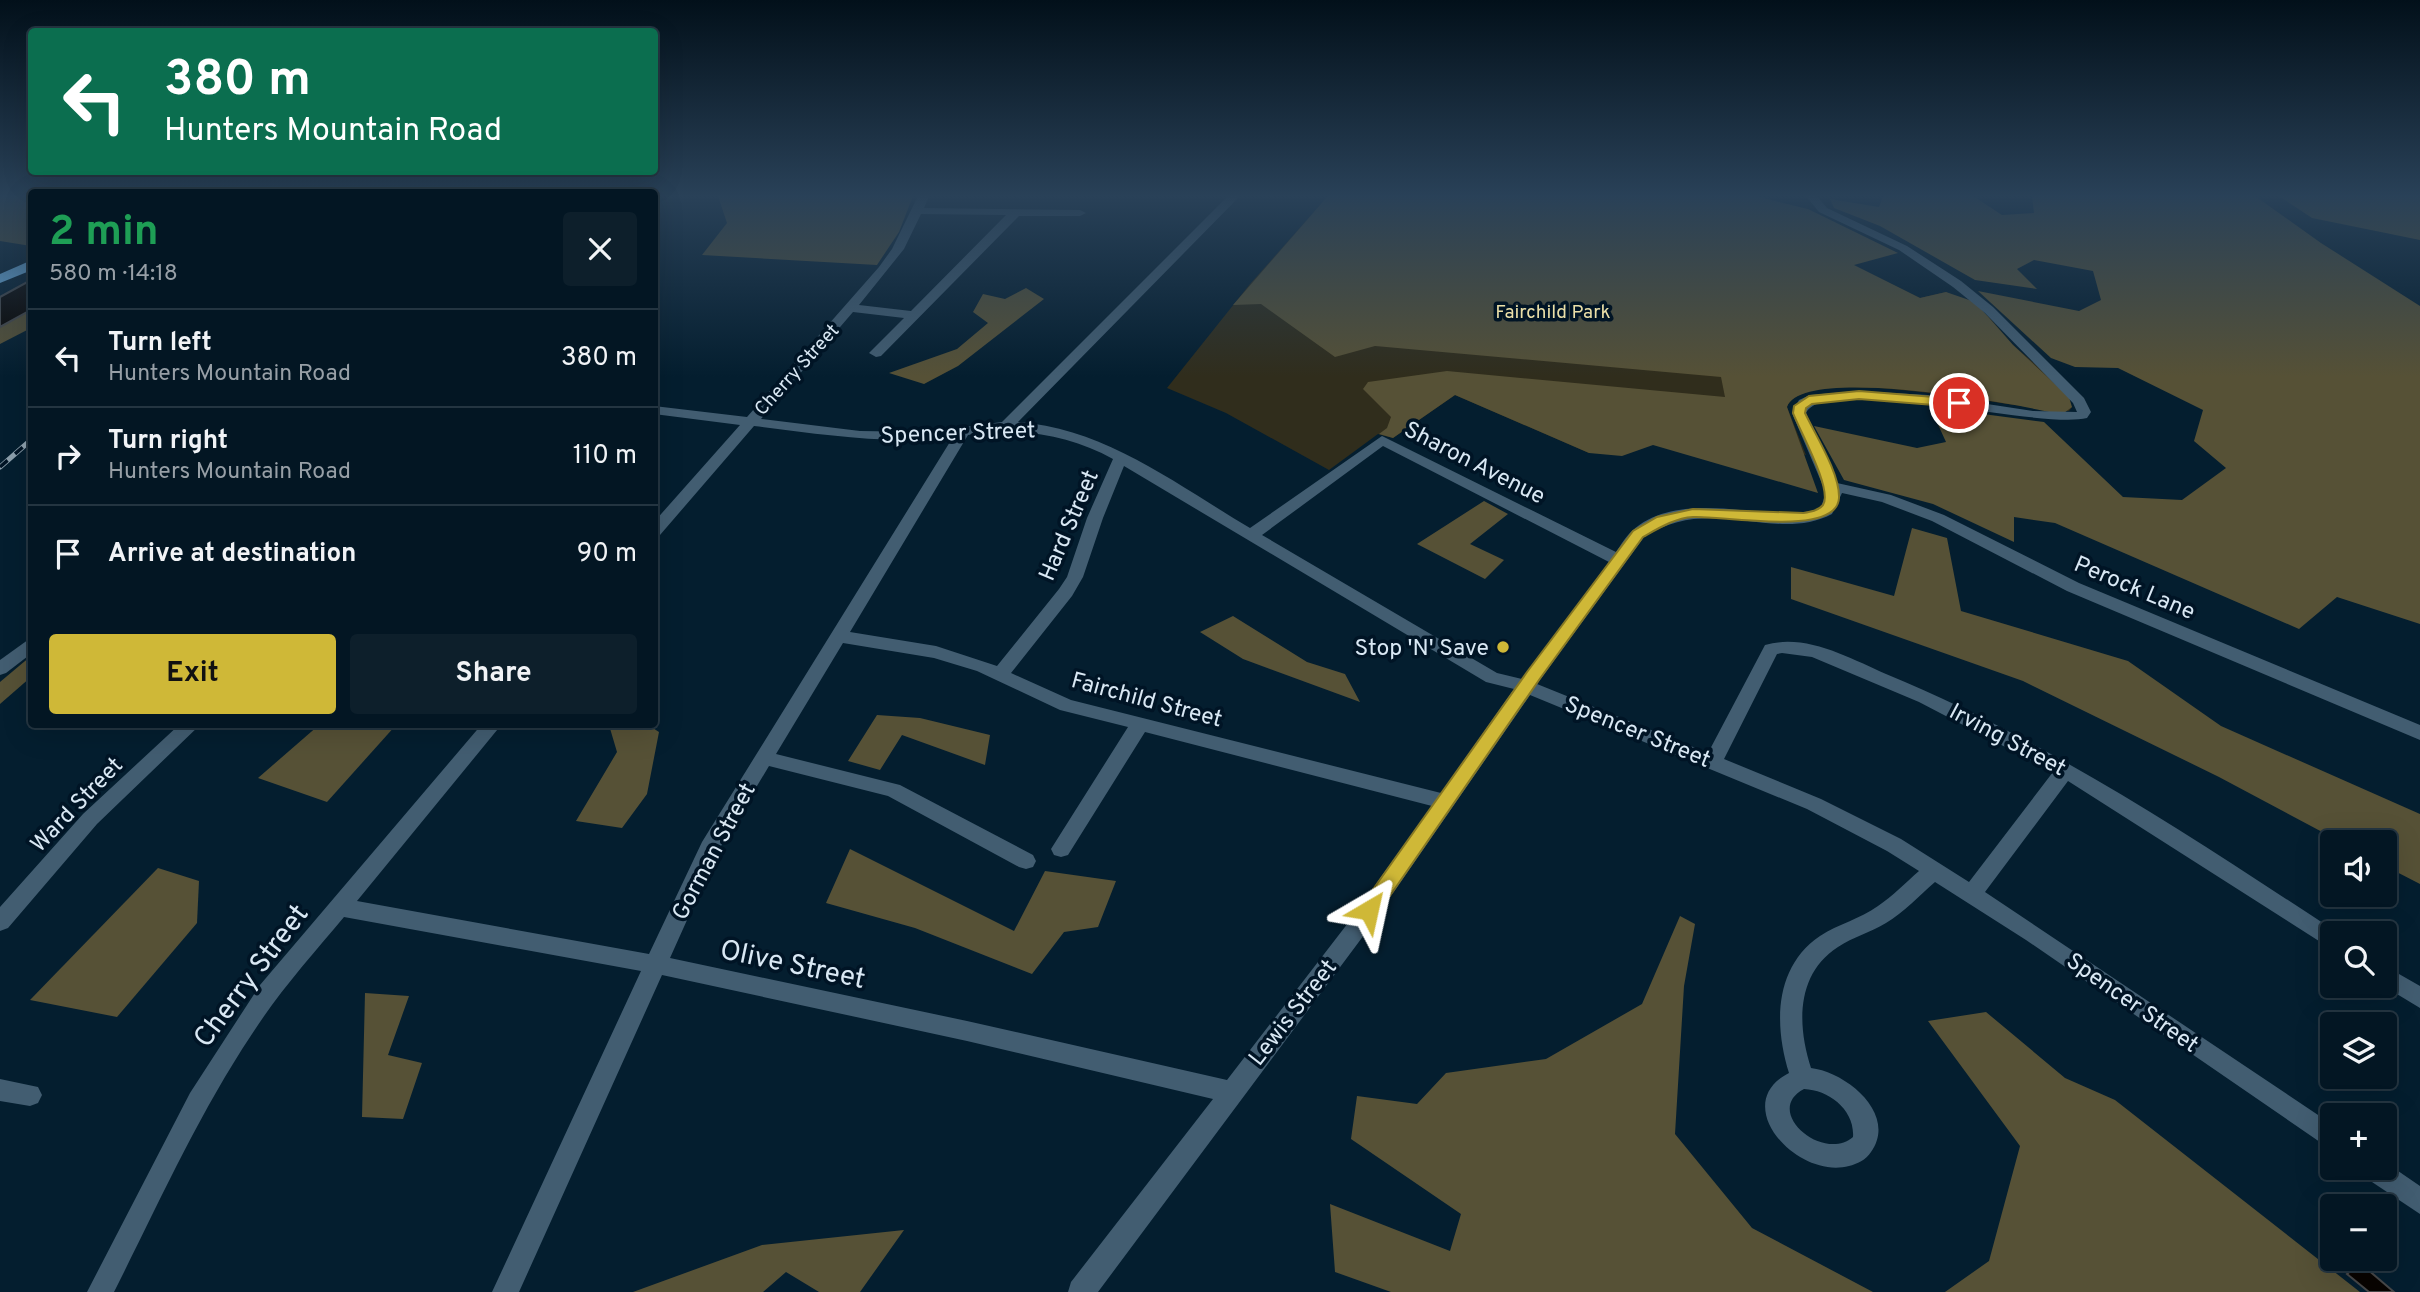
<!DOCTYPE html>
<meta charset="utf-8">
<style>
body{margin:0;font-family:Overpass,sans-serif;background:#0d1f2b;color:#f1f3f6;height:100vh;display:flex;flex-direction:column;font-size:26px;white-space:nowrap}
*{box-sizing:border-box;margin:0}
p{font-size:23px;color:#979fa6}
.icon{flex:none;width:38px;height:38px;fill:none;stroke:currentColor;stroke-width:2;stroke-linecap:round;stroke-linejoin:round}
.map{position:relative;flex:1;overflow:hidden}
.side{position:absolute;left:28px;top:189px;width:630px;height:539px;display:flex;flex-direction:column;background:#031623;border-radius:7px;box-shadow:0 7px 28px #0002,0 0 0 2px #243541}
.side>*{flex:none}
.top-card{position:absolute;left:28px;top:28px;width:630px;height:147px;border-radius:7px;box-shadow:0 7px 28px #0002,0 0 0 2px #243541;background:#0b6e4f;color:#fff;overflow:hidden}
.buttons{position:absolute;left:2320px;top:830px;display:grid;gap:14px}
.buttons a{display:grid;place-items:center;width:77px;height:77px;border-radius:7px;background:#031623;box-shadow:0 7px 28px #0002,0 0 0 2px #243541;font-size:35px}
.pin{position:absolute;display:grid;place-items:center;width:60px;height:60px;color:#fff;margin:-30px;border:4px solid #fff;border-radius:50%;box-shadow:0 2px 7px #0007}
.me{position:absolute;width:77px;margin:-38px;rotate:36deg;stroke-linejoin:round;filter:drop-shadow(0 0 5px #0008)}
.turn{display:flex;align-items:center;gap:24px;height:147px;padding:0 21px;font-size:32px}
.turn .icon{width:91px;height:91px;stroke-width:2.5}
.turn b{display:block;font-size:49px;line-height:60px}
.round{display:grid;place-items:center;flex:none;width:74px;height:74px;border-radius:7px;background:#0d1f2b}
.head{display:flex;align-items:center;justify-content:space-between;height:119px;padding:0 21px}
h1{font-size:42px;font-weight:700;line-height:52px;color:#1e9e55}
.action{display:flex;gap:14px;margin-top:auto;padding:14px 21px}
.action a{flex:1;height:80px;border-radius:7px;background:#cfb837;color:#111;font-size:28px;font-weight:700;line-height:80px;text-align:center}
.action a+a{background:#0d1f2b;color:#f1f3f6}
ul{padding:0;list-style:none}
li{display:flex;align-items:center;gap:21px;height:98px;padding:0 21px;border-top:2px solid #243541}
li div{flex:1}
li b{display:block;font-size:26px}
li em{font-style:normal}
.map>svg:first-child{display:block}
.green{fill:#302d1c}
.forest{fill:#565136}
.water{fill:#080400;stroke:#474849;stroke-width:2}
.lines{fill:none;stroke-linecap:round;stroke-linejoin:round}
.minor{fill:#425d71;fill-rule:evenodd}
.motorway{fill:#73b9ec;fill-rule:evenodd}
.rail-casing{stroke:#8b9eab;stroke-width:5}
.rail{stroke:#001425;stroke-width:3.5;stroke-dasharray:10;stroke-linecap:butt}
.route{fill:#cfb837;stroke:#877824;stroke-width:2}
.poi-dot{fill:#cfb837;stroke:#001425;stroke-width:2.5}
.labels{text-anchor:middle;stroke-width:7;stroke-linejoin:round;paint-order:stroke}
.far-park-label{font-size:19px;fill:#eadfa8;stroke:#001425}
.far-street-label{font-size:19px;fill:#d9e8f4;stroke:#001425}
.street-label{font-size:23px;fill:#d9e8f4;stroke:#001425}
.poi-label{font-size:23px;fill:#d9e8f4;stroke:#001425;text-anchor:end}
.near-street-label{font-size:28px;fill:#d9e8f4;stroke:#001425}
</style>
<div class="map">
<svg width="2420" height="1292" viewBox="0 0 2420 1292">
<rect width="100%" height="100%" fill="#041e2f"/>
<path class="green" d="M 1328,196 L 1644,196 L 1809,260 L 1838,258 L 1920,298 L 1946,292 L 1988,316 L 2013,345 L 2047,374 L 2072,407 L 2069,411 C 2025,412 1805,360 1787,407 L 1806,455 L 1612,411 L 1589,453 L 1455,395 L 1393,438 L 1378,434 L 1329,470 L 1226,413 L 1167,388 L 1250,284 Z"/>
<g class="forest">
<polygon points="0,196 31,196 31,246 0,241"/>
<polygon points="718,196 913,196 899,232 877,265 702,255 727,223"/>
<path d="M 1328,196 L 1755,196 L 1808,209 L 1898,253 L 1854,265 L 1920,298 L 1946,292 L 1975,302 L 2013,345 L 2069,397 L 2072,407 L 2064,413 L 2049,412 C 2010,403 1802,365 1787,407 L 1818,493 L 1653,445 L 1622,456 L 1589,453 L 1455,395 L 1393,438 L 1379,434 L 1387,428 L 1391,417 L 1363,389 L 1368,382 L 1447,371 L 1725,397 L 1721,377 L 1375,346 L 1335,357 L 1261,304 L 1233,305 Z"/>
<polygon points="1883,196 1973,196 2002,215 2034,213 2032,196 2255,196 2321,243 2420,306 2420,624 2337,597 2299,629 2055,523 2014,517 2014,542 1933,504 1844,480 1814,426 1917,448 1946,442 1930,407 2044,422 2123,497 2182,500 2226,468 2194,441 2203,410 2118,368 2075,367 2051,358 1978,291 2079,311 2101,300 2093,271 2034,260 2017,269 2037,289 1975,280 1880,226 1834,208 1830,199 1879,207"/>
<polygon points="2279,196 2420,196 2420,240 2312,218"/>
<polygon points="1026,288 1044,299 958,366 924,384 889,373 957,349 988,323 973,312 983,294 1005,299"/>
<polygon points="31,310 31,328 0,344 0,327"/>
<polygon points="1484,501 1508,514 1470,544 1504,560 1485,579 1417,544"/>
<polygon points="1912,528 1947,538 1961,611 2128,661 2221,726 2420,814 2420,884 2385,866 2385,842 2341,842 2219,777 2023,681 1791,599 1791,567 1894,596"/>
<polygon points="1233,616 1307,662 1345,674 1360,702 1243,659 1200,632"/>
<polygon points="31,656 31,677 0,704 0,682"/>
<polygon points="877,715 920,718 990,735 985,765 902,735 880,770 848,761"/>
<polygon points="319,725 396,725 327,802 258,778"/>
<polygon points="609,725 648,725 659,732 647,794 622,828 576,821 617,752"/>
<polygon points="850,849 1014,931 1045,871 1116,881 1098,927 1064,932 1032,974 915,928 826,903"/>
<polygon points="158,868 199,881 197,923 117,1017 30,1000"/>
<polygon points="1680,916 1695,924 1684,986 1675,1134 1752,1228 1873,1292 1391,1292 1335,1272 1330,1204 1450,1251 1461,1214 1351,1139 1357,1096 1417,1104 1446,1073 1546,1059 1642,1004"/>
<polygon points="365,993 409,996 388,1055 422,1063 403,1119 362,1117"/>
<polygon points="1986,1012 2065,1078 2115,1100 2360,1292 1945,1292 1989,1261 2020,1146 1928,1021"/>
<polygon points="904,1230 860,1292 819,1292 786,1272 763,1292 633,1292 762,1245"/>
</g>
<g class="water">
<polygon points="31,280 31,310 0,327 0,297"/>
<polygon points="2360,1263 2394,1292 2369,1292 2347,1274"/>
</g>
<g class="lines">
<g class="minor">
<path d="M 918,196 L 929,196 L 924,208 L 1080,210 L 1086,213 L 1080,216 L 1019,216 L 881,356 L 876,357 L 869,353 L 904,318 L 853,312 L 761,419 L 860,431 L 925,432 L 1002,422 L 1228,196 L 1240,196 L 1018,422 C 1105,428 1177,485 1250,528 L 1382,436 L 1616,552 C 1621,545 1626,536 1632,531 C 1669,497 1730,510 1773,513 C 1789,513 1806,515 1821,507 L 1826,493 L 1792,413 L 1799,400 L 1810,395 L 1857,391 L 1928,395 L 2033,411 L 2077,412 L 2073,403 L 1985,313 L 1953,287 L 1899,250 L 1819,212 L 1806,196 L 1817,196 L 1827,208 L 1907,246 L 1961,281 L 1993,307 L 2084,398 L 2091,412 L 2087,418 C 2038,430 1826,373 1806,413 L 1837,483 L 1891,495 L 1944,515 L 2079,583 L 2420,725 L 2420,740 L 2067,591 L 1932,521 L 1882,502 L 1842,493 L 1832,514 C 1775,544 1710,493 1644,537 L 1537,684 L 1708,753 L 1765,645 C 1806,633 1849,658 1886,674 C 2048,741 2192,837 2338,933 L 2333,933 L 2333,950 L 2068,781 L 1985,892 L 2333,1125 L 2333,1151 L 2026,940 L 1935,882 C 1919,896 1904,912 1886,923 C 1871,932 1853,937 1838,947 C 1796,974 1797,1025 1811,1068 C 1846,1072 1898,1114 1871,1152 C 1866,1160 1857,1164 1849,1166 C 1797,1180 1728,1104 1789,1073 C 1774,1025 1774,967 1820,936 C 1838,924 1860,919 1878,906 C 1893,896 1905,883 1919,871 L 1887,851 L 1807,809 L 1530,695 L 1364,935 L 1098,1292 L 1068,1292 L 1071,1282 L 1213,1099 L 967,1041 L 662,975 L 519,1292 L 492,1292 L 641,971 L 344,917 C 312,955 279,992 252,1034 C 198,1115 158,1205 114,1292 L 87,1292 L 190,1093 L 260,985 L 482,724 L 502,724 L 357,901 L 649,954 L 702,842 L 953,437 C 886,445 820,434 754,426 L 660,535 L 654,537 L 654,522 L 740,425 L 654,414 L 654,406 L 747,417 L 879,267 L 892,249 ZM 921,214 L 1006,215 L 911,311 L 859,305 L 904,249 ZM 1006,430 C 1043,433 1080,440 1113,459 L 1087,518 L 1067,577 L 1059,589 L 997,666 L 936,646 L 850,632 L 968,435 ZM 1383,446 L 1609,562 L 1522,679 L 1497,673 L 1262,535 ZM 1124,466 L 1486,682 L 1514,689 L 1441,793 L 1071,700 L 1011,673 L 1072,596 L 1083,577 L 1103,518 ZM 843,643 L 934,658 L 977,671 L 1060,710 L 1128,727 L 1051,849 L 1054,855 L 1061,857 L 1068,855 L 1145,732 L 1432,806 L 1348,923 L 1227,1080 L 967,1021 L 670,958 L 718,851 L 769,766 L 888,796 L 1019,867 L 1026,869 L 1033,867 L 1036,861 L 1033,855 L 900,785 L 776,754 ZM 1782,653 L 1812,657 L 1919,702 L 2053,772 L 1969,882 L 1901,839 L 1821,799 L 1724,759 L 1777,654 ZM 1804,1089 C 1829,1090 1855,1110 1853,1137 C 1823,1163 1762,1111 1804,1089 Z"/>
<polygon points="32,637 32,653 6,673 0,675 0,660"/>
<polygon points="180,724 201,724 97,824 8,928 0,931 0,907 83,814"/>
<polygon points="2385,966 2420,986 2420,1008 2382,985 2385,985"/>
<polygon points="0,1079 38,1087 42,1095 38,1103 30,1106 0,1101"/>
<polygon points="2385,1162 2420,1186 2420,1214 2363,1176 2360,1167 2385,1167"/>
</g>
<polygon class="motorway" points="32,260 32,270 0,283 0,274"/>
<g class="rail-casing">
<polyline id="rail" points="0,467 32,439"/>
</g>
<use href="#rail" class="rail"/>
</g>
<linearGradient id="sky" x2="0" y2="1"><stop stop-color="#02101a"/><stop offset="0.52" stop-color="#294158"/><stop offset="1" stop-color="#294158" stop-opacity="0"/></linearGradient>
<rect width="2420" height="377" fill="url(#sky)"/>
<path class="route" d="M 1859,391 L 1959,399 L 1965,403 L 1959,407 L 1859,399 L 1812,404 L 1806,408 L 1805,413 C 1816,436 1840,474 1839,498 C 1837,538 1720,515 1693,517 C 1675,518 1659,528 1643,537 L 1539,680 L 1376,916 L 1369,918 L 1362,916 L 1359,910 L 1362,905 L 1527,672 L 1633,531 L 1657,517 L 1693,509 L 1803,513 C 1810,512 1818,511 1823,505 C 1833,490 1800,431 1793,413 L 1794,406 L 1809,396 Z"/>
<circle class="poi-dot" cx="1503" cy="647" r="7"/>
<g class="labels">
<g class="far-park-label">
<text x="1553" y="318">Fairchild Park</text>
</g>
<g class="far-street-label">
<text transform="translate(796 369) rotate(-48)" y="7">Cherry Street</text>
</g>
<g class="street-label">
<text transform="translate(958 432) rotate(-2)" y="8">Spencer Street</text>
<text transform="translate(1475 462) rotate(27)" y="8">Sharon Avenue</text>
<text transform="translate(1068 525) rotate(-67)" y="8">Hard Street</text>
<text transform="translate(2135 587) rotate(23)" y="8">Perock Lane</text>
<text transform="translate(1147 699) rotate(15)" y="8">Fairchild Street</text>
<text transform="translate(1638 731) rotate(22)" y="8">Spencer Street</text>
<text transform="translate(2008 739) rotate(28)" y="8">Irving Street</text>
<text transform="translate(76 804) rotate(-46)" y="8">Ward Street</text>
<text transform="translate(713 851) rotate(-62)" y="8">Gorman Street</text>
<text transform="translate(2133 1002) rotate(35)" y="8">Spencer Street</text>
<text transform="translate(1292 1012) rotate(-52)" y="8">Lewis Street</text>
</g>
<g class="poi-label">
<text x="1489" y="655">Stop 'N' Save</text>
</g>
<g class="near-street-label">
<text transform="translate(793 963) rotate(12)" y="10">Olive Street</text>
<text transform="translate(250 975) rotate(-53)" y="10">Cherry Street</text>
</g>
</g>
</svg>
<div class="buttons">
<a><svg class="icon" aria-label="sound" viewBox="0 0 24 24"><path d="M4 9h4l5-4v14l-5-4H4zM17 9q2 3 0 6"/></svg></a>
<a><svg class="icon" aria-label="search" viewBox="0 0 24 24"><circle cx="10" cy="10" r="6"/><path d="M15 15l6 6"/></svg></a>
<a><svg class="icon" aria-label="layers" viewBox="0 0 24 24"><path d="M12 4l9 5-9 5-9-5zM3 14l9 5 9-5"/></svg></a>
<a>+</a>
<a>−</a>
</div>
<div class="pin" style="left:1959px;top:403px;background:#d93025"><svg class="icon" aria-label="arrive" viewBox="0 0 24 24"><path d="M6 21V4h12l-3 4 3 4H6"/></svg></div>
<svg class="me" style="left:1369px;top:910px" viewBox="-20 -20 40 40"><path d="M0-17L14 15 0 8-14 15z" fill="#cfb837" stroke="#fff" stroke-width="4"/></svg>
<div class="top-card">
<div class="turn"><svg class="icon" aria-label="left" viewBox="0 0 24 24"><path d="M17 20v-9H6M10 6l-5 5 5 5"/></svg><div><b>380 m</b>Hunters Mountain Road</div></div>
</div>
<section class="side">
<div class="head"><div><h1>2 min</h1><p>580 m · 14:18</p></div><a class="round"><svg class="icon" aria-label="close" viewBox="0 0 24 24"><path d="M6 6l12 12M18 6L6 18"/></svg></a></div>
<ul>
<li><svg class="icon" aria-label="left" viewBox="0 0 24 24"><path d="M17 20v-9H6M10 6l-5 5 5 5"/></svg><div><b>Turn left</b><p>Hunters Mountain Road</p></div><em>380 m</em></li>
<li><svg class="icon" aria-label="right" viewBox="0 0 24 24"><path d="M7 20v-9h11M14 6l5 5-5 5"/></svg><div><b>Turn right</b><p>Hunters Mountain Road</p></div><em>110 m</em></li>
<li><svg class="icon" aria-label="arrive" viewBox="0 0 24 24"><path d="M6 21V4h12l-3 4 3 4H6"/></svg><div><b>Arrive at destination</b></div><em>90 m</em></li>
</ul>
<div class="action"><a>Exit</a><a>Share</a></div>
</section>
</div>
